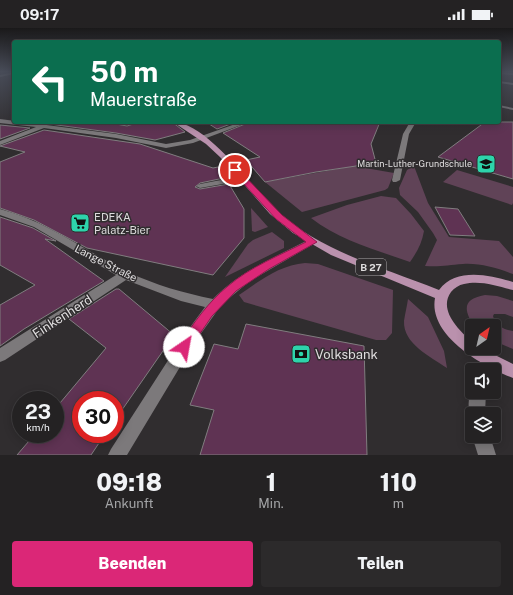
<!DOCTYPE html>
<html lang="de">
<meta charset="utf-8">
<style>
body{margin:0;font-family:"Public Sans",sans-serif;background:#2c2a2b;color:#f1f3f6;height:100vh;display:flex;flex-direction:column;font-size:15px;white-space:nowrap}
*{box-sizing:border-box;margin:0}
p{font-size:13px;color:#a3a4a6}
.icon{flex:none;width:22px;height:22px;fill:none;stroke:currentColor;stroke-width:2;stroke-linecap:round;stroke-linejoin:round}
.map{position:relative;height:427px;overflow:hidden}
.sheet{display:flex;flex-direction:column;background:#242223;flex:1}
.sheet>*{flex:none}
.top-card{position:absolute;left:12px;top:12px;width:489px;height:84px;border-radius:4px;box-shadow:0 2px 10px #0003,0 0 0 1px #413f41;background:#0b6e4f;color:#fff;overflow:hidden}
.needle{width:26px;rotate:34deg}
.tools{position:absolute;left:465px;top:291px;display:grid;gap:8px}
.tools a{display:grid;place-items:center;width:36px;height:36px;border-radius:4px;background:#242223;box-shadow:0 2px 10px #0003,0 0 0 1px #413f41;font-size:20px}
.speed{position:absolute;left:12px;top:363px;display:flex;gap:8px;font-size:20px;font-weight:700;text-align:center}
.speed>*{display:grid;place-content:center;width:52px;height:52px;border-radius:50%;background:#242223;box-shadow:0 2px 10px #0003,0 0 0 1px #413f41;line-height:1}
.speed small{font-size:10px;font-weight:400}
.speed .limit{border:6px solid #d22;background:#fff;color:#111}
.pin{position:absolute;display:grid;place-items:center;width:34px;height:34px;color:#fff;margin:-17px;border:2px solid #fff;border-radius:50%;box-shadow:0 1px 4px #0007}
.me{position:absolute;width:44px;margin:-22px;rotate:33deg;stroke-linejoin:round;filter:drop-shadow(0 0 3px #0008)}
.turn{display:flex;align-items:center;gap:14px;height:84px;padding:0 12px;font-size:18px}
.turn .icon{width:52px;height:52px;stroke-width:2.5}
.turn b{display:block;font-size:28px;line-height:34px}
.eta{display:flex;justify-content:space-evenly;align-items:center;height:68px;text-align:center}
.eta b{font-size:24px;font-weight:800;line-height:28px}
.action{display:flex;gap:8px;margin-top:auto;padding:8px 12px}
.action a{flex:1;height:46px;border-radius:4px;background:#db2777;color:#fff;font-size:16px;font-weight:800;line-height:46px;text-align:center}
.action a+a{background:#2c2a2b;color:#f1f3f6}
.status{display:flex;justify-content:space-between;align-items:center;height:28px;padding:0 20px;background:#242223;direction:ltr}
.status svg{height:11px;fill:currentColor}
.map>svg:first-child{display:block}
.green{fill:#604357}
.building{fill:#5f3353;stroke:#807d7f}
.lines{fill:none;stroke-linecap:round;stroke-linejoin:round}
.service{fill:#7c797b;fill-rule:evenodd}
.minor{fill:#7c797b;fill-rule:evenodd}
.primary{fill:#ba91ad;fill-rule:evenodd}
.route{fill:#db2777;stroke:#8e194d}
.labels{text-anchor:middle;stroke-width:3;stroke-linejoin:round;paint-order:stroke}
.far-poi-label{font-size:9px;fill:#dfddde;stroke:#302d2f;text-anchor:end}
.shield{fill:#302d2f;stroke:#aaa8aa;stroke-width:1}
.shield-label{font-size:10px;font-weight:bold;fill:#dfddde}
.poi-label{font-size:11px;fill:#dfddde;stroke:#302d2f;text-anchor:start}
.street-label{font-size:11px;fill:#dfddde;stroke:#302d2f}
.near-street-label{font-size:13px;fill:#dfddde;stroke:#302d2f}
.near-poi-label{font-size:13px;fill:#dfddde;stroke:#302d2f;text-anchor:start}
</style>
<div class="status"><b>09:17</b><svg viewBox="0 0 49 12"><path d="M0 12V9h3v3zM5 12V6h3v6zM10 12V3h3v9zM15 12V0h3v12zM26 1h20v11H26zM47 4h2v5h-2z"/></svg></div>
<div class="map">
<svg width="513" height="427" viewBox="0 0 513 427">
<rect width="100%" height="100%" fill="#302d2f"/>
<g class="green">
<polygon points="354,138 394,145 388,160 385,162 302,184 265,154"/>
<path d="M 414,138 L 428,175 L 449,209 L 499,213 L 513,229 L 513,246 C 497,240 480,235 463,236 C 448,237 441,239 425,238 L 437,212 L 433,205 L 418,184 L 400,167 L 399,160 L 407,142 Z"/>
<polygon points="457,142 513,159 513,175 512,177 443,154"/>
<path d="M 381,168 L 396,170 L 411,186 L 424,203 C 422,215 417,224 410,234 C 376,222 339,212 311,190 L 347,177 Z"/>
<polygon points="251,180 268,199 255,204 252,203"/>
<polygon points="272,204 284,213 284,220 225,249 248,216 253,212"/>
<path d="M 305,235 L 318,236 L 393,262 L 392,305 L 386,312 L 376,312 L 244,274 L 239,267 C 259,253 280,237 305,235 Z"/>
<path d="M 485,267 L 497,268 L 513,273 L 513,289 L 505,286 L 494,286 L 493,288 C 495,297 504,302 513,303 L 513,321 L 494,313 L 494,298 L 474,298 C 463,281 463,271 485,267 Z"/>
<path d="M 408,271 L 428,289 L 444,323 L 447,340 C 431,329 403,316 404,293 C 405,286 407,278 408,271 Z"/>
</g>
<g class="building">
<polygon points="35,94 105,94 127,98 140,94 172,94 185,104 155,112 116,105"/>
<polygon points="206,94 236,94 217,101"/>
<polygon points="250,94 380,94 371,116 376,135 316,144 265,154 246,132 260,129 223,105"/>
<polygon points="485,94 513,94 513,151 438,129"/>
<polygon points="0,97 30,100 0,111"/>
<polygon points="44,102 140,116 213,140 218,139 224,150 200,155 195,159 200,161 229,156 244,181 244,210 213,247 87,220 34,192 0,180 0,134 25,124 0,118"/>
<polygon points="435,179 458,181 475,208 450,207"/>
<polygon points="0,189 33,200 56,213 45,211 104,253 24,301 0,318 0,277 35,257 0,237"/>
<polygon points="116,261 119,261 174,307 115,392 115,372 81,372 81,406 105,406 91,427 17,427 35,406 55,406 55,381 106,320 69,291"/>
<polygon points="246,296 364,318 367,427 200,427 214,382 190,377 214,316 238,321"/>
</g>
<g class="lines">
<polygon class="service" points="242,148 245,148 245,152 200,160 196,158 200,156"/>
<g class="minor">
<polygon points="14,44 14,46 0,49 0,47"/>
<polygon points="499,44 513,45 513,47 499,46"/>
<polygon points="499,53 513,55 513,57 499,55"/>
<polygon points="499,77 513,80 513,82 499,79"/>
<polygon points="0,91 116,106 166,116 190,112 241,94 249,94 193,115 166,120 116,110 44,100 0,117 0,113 36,99 0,95"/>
<polygon points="410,94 416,94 409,106 400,152 396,154 393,154 392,152 403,106"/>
<path d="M 0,181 C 47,193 85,223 128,244 C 155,257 184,265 213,271 C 239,244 275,229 308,212 L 312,211 L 317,214 L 250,253 L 222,276 L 195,314 L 127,427 L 108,427 L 111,421 L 185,306 L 205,279 L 181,273 L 126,252 L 5,332 L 0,334 L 0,320 L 116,247 L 34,199 L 0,187 Z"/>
<polygon points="488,326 493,327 495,332 491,342 477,342 483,327"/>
<path d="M 472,360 L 472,364 L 486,364 L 485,386 L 472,386 L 472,392 C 467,384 468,368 472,360 Z"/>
<polygon points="472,408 490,408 496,427 478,427"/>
</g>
<path class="primary" d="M 173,94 C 207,94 253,161 277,183 C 321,224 385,240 439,262 C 456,239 490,247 513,254 L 513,262 C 498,258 480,252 464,256 C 459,257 454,260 451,264 C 438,282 459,302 472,314 L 472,320 L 481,320 L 513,336 L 513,350 C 484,339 428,308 435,270 L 331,227 L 293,205 L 270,186 L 220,129 L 206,116 Z"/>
</g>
<linearGradient id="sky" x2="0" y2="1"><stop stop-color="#1a191a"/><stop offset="0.42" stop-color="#484c58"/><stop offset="1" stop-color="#484c58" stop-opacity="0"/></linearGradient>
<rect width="513" height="104" fill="url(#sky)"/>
<path class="route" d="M 232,140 L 237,140 L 282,187 L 317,214 L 269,241 L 236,263 L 212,288 L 189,322 L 184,324 L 180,322 L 178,319 L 180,315 C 194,295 208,274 228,258 C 250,239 280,227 306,214 L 276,191 L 232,143 Z"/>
<defs>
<g id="school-square" transform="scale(1)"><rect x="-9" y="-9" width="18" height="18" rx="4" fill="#2dd4ab" stroke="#302d2f"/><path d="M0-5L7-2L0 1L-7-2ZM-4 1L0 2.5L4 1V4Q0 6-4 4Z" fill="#111"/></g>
<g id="supermarket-square" transform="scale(1)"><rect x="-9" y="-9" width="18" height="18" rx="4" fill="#2dd4ab" stroke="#302d2f"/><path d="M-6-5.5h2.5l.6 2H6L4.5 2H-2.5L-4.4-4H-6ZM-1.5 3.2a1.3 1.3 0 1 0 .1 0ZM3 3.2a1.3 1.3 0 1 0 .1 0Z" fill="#111"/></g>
<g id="bank-square" transform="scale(1)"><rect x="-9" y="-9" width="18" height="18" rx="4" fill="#2dd4ab" stroke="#302d2f"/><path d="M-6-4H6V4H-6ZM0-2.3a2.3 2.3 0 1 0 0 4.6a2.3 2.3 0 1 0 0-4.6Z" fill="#111"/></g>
</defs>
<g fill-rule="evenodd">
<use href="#school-square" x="486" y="136"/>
<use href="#supermarket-square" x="80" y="195"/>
<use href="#bank-square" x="301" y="326"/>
</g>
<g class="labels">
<g class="far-poi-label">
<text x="472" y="139">Martin-Luther-Grundschule</text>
</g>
<rect class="shield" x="356" y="231" width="30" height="16" rx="3"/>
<g class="shield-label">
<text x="371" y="243">B 27</text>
</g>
<g class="poi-label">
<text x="94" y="193">EDEKA<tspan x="94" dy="13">Palatz-Bier</tspan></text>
</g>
<g class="street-label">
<text transform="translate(106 235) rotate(27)" y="4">Lange Straße</text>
</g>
<g class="near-street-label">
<text transform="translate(62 288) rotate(-33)" y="5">Finkenherd</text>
</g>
<g class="near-poi-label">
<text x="315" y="331">Volksbank</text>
</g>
</g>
</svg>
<div class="tools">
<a><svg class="needle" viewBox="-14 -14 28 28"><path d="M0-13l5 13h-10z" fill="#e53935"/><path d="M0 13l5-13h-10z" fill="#a3a4a6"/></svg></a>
<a><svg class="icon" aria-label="sound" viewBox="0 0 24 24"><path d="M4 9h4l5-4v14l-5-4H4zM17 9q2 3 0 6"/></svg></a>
<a><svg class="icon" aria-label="layers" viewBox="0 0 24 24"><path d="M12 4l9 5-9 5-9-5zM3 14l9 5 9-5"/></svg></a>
</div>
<div class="speed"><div>23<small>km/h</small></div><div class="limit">30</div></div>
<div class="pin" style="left:235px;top:142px;background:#d93025"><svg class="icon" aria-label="arrive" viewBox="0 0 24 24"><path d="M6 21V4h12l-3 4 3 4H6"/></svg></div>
<svg class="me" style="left:184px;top:319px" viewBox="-20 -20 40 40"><circle r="19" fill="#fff"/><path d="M0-13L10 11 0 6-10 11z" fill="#db2777"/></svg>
<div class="top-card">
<div class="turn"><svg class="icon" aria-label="left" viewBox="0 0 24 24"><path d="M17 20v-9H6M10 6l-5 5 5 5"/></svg><div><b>50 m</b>Mauerstraße</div></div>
</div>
</div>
<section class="sheet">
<div class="eta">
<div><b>09:18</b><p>Ankunft</p></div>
<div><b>1</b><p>Min.</p></div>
<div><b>110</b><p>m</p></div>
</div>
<div class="action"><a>Beenden</a><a>Teilen</a></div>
</section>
